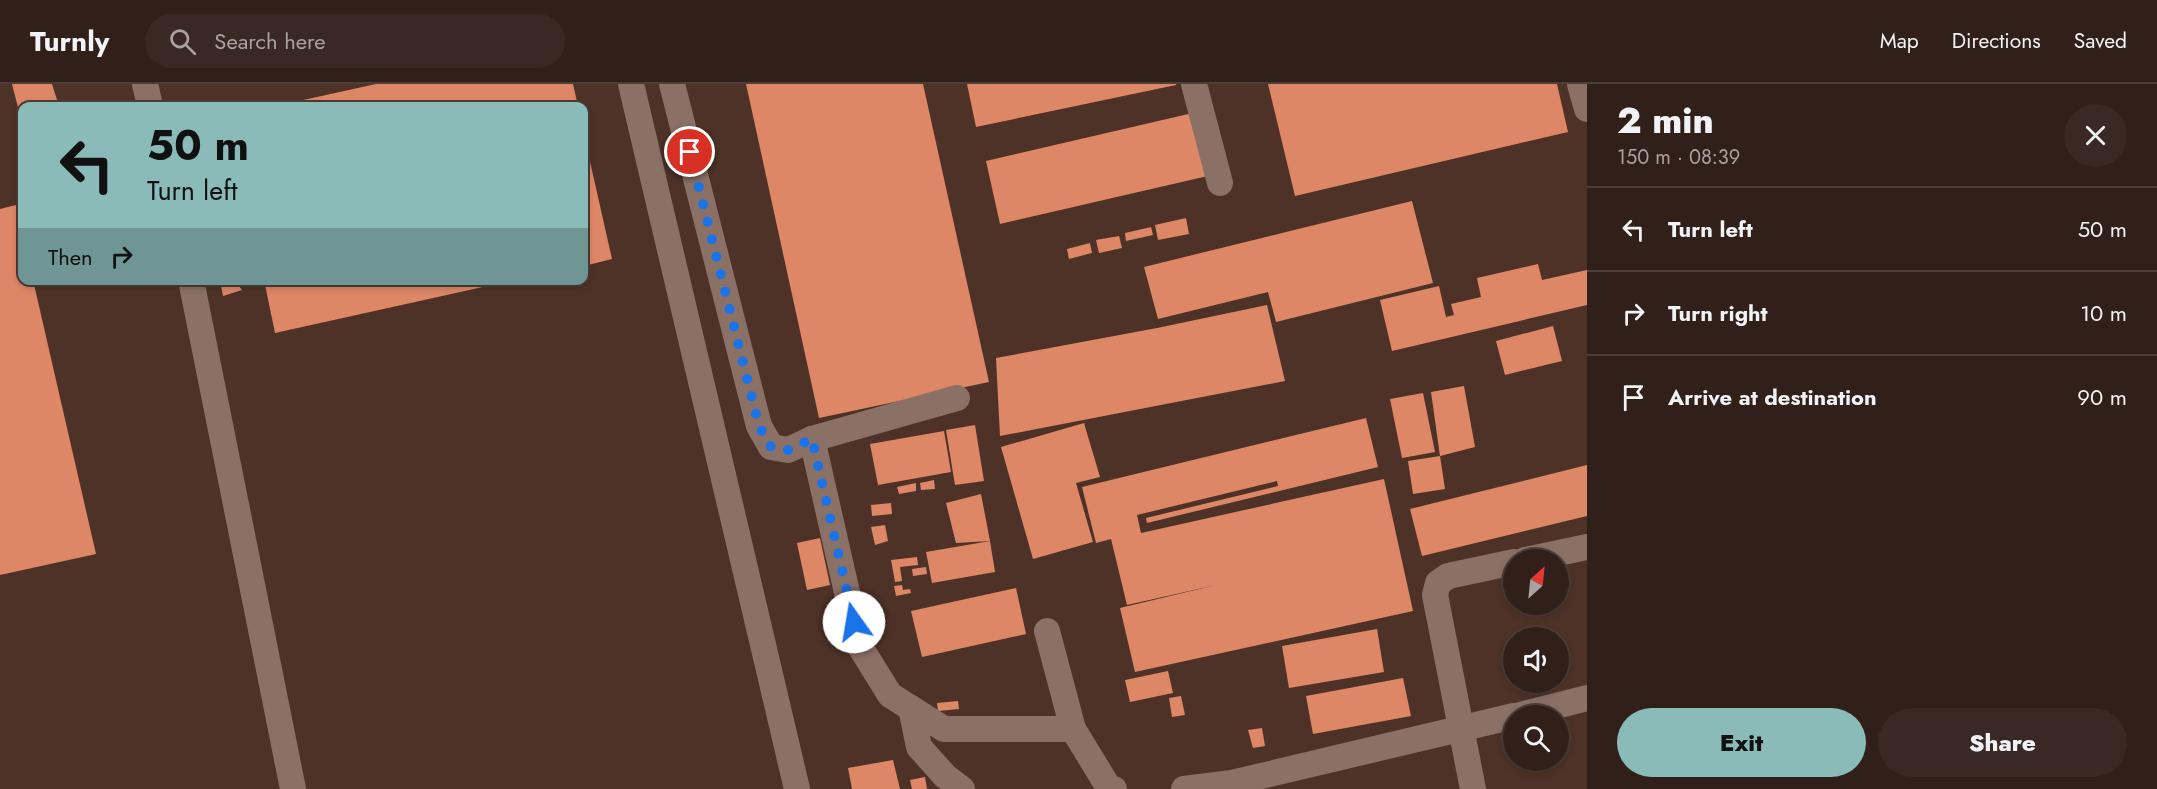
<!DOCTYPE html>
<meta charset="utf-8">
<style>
body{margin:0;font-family:Jost,sans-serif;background:#392823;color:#f1f3f6;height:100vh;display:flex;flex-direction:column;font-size:22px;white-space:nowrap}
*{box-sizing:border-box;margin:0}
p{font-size:20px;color:#a8a3a2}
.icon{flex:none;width:33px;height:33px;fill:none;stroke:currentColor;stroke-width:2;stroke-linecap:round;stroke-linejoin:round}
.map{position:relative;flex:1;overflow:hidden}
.details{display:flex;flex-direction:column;background:#31201a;width:570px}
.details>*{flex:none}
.top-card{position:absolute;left:18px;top:18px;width:570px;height:183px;border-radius:12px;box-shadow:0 3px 9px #0003,0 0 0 2px #4c3e39;background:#8bbbb9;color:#111;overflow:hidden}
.needle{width:39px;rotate:27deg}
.buttons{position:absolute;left:1503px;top:465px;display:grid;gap:12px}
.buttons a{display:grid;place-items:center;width:66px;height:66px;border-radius:50%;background:#31201a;box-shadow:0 3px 9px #0003,0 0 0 2px #4c3e39;font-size:30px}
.pin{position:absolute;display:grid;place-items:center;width:51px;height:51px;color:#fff;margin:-26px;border:3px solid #fff;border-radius:50%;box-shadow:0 2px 6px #0007}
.me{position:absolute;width:66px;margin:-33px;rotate:347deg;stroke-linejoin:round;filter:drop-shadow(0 0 4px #0008)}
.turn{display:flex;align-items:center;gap:21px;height:126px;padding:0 30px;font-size:27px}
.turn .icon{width:78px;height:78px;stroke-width:2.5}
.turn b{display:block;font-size:42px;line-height:51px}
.then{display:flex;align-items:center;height:57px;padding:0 30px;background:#0003;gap:12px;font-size:22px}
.round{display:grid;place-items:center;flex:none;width:63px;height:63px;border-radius:32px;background:#392823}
.headline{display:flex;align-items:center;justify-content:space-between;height:102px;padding:0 30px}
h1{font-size:36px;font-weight:800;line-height:45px}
.primary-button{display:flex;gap:12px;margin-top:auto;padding:12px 30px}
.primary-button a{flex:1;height:69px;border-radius:36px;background:#8bbbb9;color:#111;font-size:24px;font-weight:800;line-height:69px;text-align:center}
.primary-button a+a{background:#392823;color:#f1f3f6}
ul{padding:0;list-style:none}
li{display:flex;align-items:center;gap:18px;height:84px;padding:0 30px;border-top:2px solid #4c3e39}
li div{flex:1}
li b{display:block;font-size:22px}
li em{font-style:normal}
header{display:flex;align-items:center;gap:36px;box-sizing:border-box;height:84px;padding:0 30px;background:#31201a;border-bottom:2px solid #4c3e39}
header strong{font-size:28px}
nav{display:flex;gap:33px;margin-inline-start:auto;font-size:21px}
.search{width:420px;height:54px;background:#392823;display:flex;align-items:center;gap:15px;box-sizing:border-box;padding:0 21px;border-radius:33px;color:#a8a3a2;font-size:22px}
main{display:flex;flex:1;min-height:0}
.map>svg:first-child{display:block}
.built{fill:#4e3227;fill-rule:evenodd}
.building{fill:#de8766}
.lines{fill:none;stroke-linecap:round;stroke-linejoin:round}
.minor{stroke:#8b7066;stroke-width:26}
.route{stroke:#1a73e8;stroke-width:10;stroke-dasharray:0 18}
</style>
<header>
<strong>Turnly</strong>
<div class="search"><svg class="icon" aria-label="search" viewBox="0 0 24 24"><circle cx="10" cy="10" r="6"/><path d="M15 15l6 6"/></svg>Search here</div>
<nav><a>Map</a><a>Directions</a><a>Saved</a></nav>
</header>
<main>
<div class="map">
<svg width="1587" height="705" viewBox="0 0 1587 705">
<rect width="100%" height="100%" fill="#412b22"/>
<path class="built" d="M 0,0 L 1587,0 L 1587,705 L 0,705 ZM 22,22 L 584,22 L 584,196 L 22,196 ZM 1514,476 L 1558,476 L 1558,520 L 1514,520 ZM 1514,554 L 1558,554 L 1558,598 L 1514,598 ZM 1514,632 L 1558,632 L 1558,676 L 1514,676 Z"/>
<g class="building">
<polygon points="12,0 52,0 59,22 22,22 22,39"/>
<polygon points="376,0 573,0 578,22 276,22"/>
<polygon points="746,0 923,0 989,298 819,334"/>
<polygon points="967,0 1176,0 1176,1 976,43"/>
<polygon points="1268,0 1557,0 1568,48 1295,112"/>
<polygon points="1197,28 1212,91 1000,140 986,77"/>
<polygon points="584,51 612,175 584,182"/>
<polygon points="1412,117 1433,199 1276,238 1268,208 1158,235 1144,183"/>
<polygon points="16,121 22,151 22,196 33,196 96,470 0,491 0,125"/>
<polygon points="1186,134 1189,150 1158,156 1155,141"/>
<polygon points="1151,143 1153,151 1126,157 1125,149"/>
<polygon points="1119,152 1122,164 1099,169 1096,156"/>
<polygon points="1090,159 1092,169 1069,175 1067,165"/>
<polygon points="1538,180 1542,196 1587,186 1587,221 1392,267 1380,216 1439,202 1446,233 1454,231 1451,220 1481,213 1477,194"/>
<polygon points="220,196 234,196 242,206 223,212"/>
<polygon points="264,196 510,196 510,197 275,249"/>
<polygon points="1267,221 1285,297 1000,352 996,274 1157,244"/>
<polygon points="1553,242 1562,277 1505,291 1496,257"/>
<polygon points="1464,302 1475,363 1440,372 1445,405 1413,410 1408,377 1440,372 1431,308"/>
<polygon points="1423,309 1435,368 1402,374 1390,315"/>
<polygon points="1366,334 1378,383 1147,439 1146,434 1278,402 1277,397 1137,431 1141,449 1384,395 1413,527 1135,588 1120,524 1216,501 1127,521 1111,455 1096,459 1082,403"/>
<polygon points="1084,339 1100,393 1076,399 1093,458 1033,475 1001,363"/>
<polygon points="975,341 984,397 955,401 946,346"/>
<polygon points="944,347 951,388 878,401 870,360"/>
<polygon points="1587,381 1587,432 1422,472 1410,425"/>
<polygon points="934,396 935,405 921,406 920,399"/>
<polygon points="916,399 916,407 899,410 897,403"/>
<polygon points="981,410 990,457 995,488 932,499 926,468 990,457 956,459 946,419"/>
<polygon points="891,419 892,430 872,432 871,421"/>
<polygon points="885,441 888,457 875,461 871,443"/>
<polygon points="820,454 830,501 807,506 797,459"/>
<polygon points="917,473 918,481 900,483 902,497 895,498 891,476"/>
<polygon points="926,483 927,490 913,492 912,485"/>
<polygon points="902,501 903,506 910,505 911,509 896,512 894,502"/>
<polygon points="1016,504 1026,550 922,573 911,527"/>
<polygon points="1377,545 1384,588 1289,604 1282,562"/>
<polygon points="1168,587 1173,609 1130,618 1125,596"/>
<polygon points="1403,594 1411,632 1313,650 1306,612"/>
<polygon points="1181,612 1185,631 1172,633 1169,614"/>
<polygon points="958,617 959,625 938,627 937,619"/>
<polygon points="1262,644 1265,662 1253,664 1248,646"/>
<polygon points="893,676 900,705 852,705 848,684"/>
<polygon points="925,693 927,705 912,705 910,696"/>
</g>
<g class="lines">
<g class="minor">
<polyline points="145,0 150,22"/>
<polyline points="631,0 797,705"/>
<polyline points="672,0 759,342 771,363 788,366 812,355 957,314"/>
<polyline points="1194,0 1220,99"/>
<polyline points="1580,0 1587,25"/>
<polyline points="191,196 293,705"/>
<polyline points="812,355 859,561 890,611 944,645 1073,645"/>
<polyline points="1525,476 1587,463"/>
<polyline points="1047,547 1073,645 1109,704 1114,705"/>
<polyline points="911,624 919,663 945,692 962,705"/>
<polyline points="1516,632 1587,614"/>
<polyline points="1184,705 1232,699 1514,632"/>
<polyline points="1473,705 1435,511 1438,499 1448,492 1514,478"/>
</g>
</g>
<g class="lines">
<polyline class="route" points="690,68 759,342 771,363 788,366 812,355 854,538"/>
</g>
</svg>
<div class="buttons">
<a><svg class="needle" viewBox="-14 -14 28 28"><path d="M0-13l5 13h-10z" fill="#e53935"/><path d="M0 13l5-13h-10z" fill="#a8a3a2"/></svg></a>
<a><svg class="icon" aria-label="sound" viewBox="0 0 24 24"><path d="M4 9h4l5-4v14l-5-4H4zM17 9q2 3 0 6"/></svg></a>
<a><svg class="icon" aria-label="search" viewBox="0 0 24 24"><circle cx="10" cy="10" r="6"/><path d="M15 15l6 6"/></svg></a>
</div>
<div class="pin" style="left:690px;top:68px;background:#d93025"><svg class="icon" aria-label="arrive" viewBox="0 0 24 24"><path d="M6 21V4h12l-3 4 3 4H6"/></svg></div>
<svg class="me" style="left:854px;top:538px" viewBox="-20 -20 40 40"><circle r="19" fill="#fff"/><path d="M0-13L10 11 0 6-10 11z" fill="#1a73e8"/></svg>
<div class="top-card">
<div class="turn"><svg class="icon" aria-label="left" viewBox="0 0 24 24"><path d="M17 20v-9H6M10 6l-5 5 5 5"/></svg><div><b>50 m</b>Turn left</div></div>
<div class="then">Then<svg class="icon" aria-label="right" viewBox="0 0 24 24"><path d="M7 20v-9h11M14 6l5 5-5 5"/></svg></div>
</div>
</div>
<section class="details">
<div class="headline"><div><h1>2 min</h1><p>150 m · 08:39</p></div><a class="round"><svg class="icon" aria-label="close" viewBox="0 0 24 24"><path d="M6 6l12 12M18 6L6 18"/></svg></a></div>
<ul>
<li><svg class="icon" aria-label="left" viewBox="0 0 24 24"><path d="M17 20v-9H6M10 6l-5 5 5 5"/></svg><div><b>Turn left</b></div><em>50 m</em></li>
<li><svg class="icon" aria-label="right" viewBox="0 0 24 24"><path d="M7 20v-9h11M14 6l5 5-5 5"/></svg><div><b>Turn right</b></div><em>10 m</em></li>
<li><svg class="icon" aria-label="arrive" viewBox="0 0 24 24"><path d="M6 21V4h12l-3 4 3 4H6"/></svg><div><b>Arrive at destination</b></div><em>90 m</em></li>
</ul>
<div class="primary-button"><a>Exit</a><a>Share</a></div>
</section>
</main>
